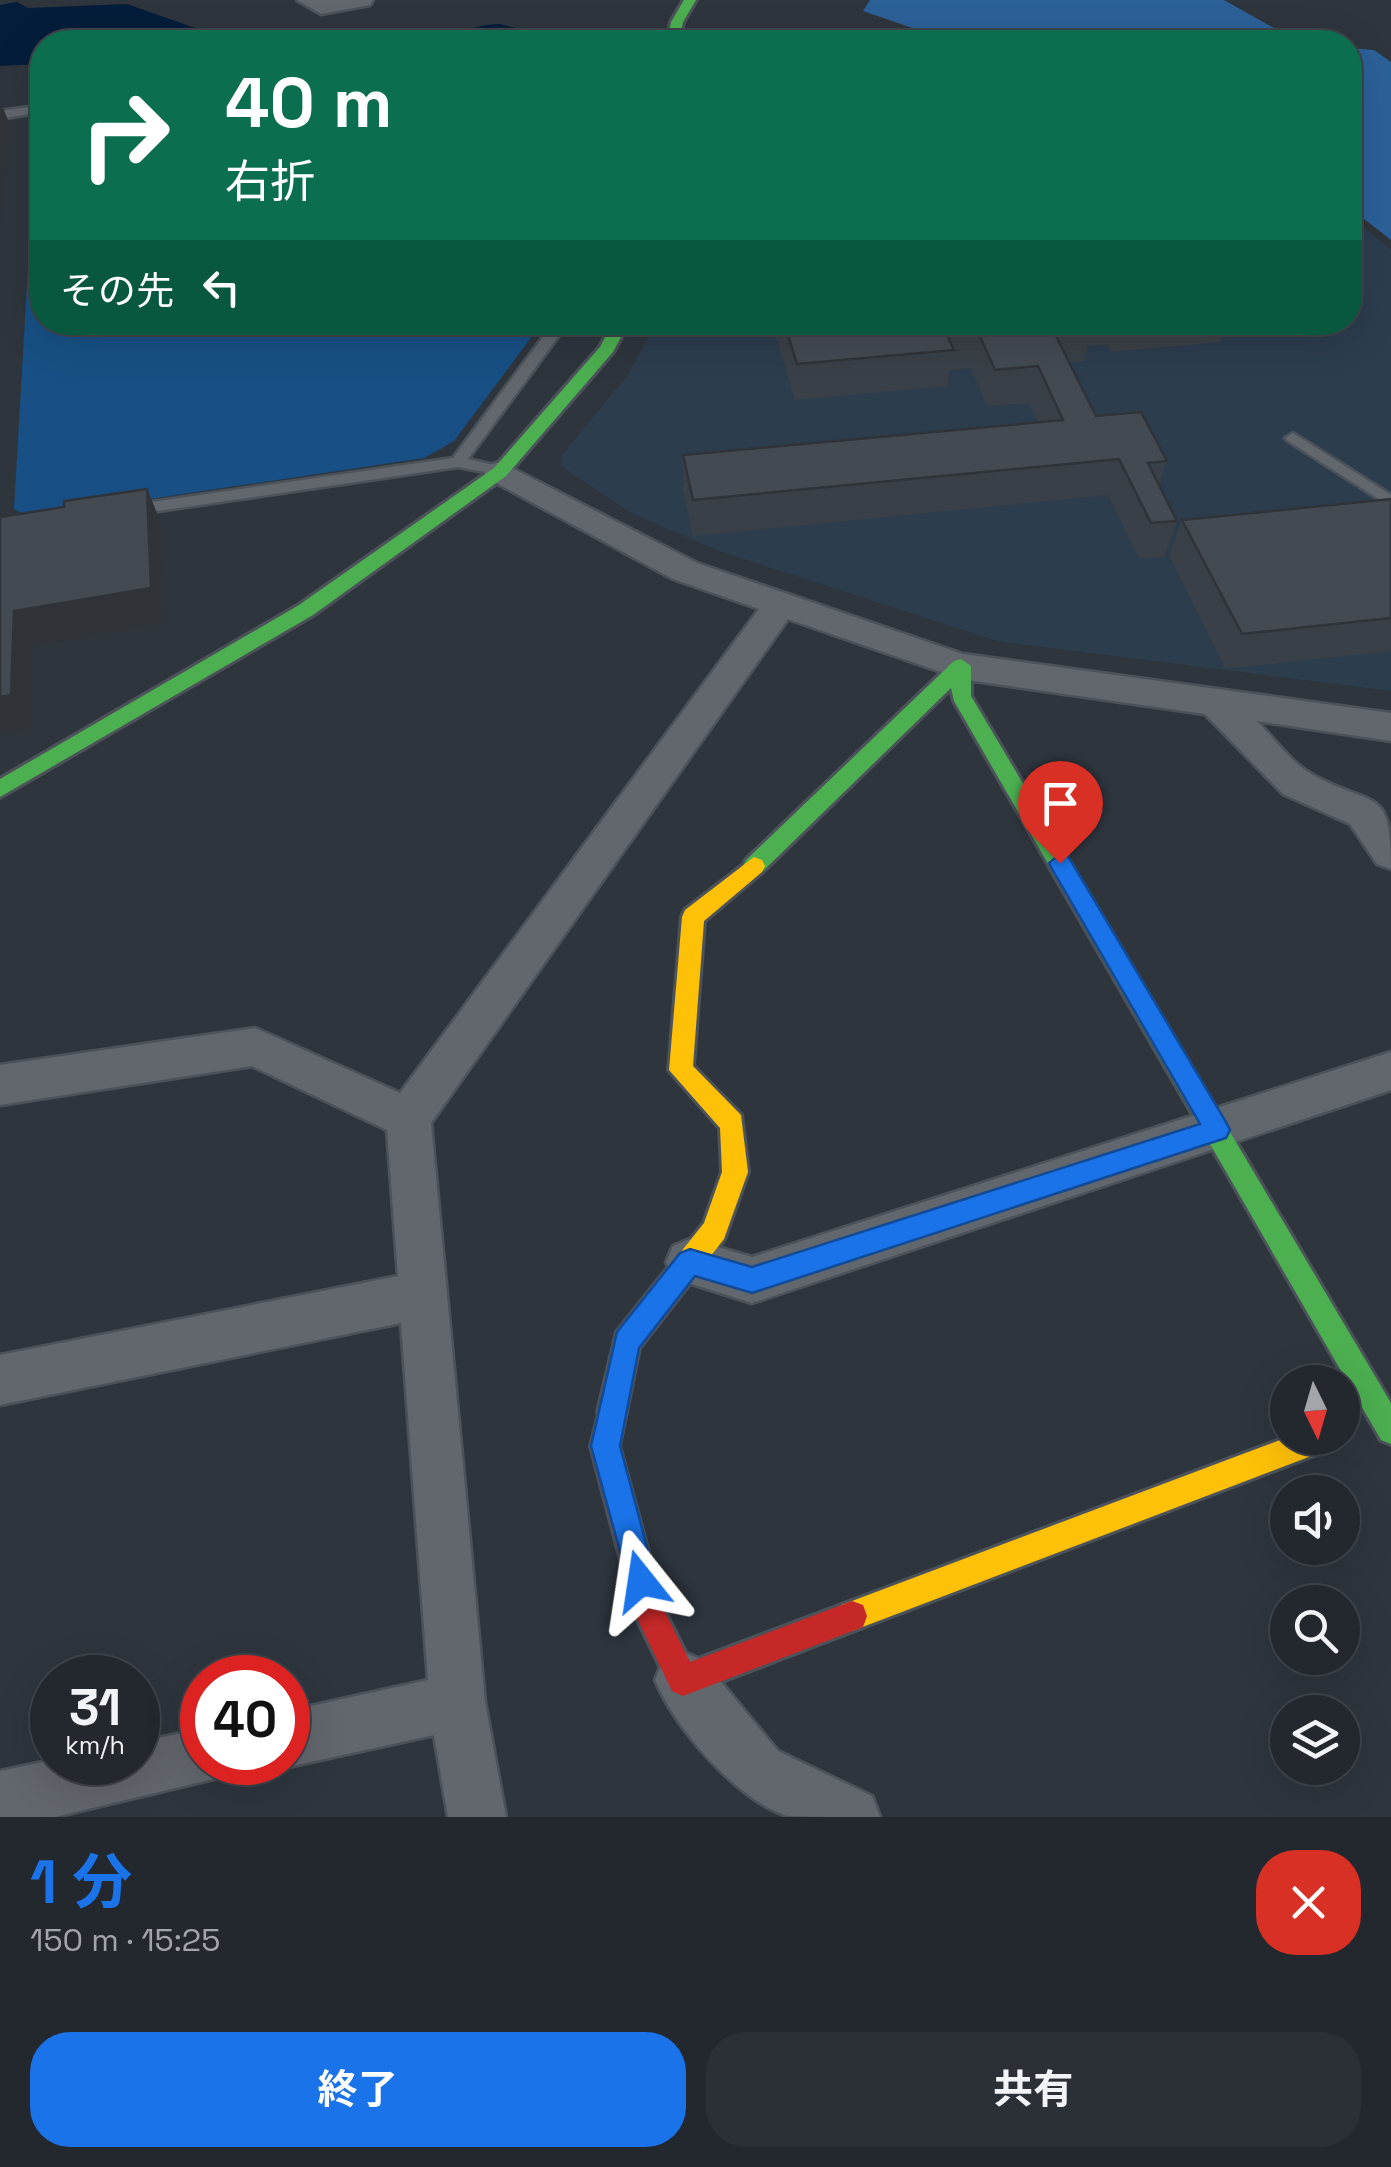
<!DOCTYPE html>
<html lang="ja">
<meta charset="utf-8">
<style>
body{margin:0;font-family:"Space Grotesk","Noto Sans JP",sans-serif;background:#2a3036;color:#f1f3f6;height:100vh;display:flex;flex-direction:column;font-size:38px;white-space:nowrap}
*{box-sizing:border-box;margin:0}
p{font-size:32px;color:#a2a6aa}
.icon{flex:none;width:55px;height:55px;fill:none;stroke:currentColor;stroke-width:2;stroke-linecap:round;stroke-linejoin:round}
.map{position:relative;height:1817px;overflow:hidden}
.sheet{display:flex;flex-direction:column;background:#22282e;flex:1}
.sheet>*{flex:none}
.hud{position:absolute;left:30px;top:30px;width:1332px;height:305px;border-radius:40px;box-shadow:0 10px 40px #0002,0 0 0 2px #3f444a;background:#0b6e4f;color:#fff;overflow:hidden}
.needle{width:65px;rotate:175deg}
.fabs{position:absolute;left:1270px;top:1365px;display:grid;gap:20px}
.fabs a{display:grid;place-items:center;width:90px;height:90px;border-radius:50%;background:#22282e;box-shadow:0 10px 40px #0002,0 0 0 2px #3f444a;font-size:50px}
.speed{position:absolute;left:30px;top:1655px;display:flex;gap:20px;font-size:50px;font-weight:700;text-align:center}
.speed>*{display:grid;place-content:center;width:130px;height:130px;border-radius:50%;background:#22282e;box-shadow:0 10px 40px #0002,0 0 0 2px #3f444a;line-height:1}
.speed small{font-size:25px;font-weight:400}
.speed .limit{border:15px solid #d22;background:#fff;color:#111}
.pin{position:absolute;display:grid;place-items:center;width:85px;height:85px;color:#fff;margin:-102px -42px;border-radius:50% 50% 50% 0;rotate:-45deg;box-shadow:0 0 10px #0007}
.pin .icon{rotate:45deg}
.me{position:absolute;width:110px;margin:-55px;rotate:345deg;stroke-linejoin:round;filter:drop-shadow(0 0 8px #0008)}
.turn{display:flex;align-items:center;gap:35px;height:210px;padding:0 30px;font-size:45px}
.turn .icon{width:130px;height:130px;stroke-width:2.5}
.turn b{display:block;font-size:70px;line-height:85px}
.then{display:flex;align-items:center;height:95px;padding:0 30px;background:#0003;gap:20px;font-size:38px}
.round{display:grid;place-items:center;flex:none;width:105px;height:105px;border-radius:40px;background:#2a3036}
.headline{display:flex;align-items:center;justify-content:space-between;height:170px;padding:0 30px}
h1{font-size:60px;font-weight:700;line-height:75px;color:#1a73e8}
.primary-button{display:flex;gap:20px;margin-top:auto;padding:20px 30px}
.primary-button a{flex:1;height:115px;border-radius:40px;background:#1a73e8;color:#fff;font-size:40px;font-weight:700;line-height:115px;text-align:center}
.primary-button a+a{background:#2a3036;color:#f1f3f6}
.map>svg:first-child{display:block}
.built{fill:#2c3d4e}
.green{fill:#185085}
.forest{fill:#2c6198}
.water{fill:#041d3a}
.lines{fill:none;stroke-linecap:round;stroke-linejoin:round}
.lane-casing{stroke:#4c525a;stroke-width:5}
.street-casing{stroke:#4c525a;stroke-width:5}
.fast-casing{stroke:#4c525a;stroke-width:6}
.slow-casing{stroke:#4c525a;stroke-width:6}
.jam-casing{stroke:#4c525a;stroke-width:6}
.lane{fill:#62676d;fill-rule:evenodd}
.street{fill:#62676d;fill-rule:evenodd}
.fast{fill:#4caf50;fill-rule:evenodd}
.slow{fill:#ffc107;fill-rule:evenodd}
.jam{fill:#c62828;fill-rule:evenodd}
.wall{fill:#3a4047}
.shaded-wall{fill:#303439}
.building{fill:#444a52;stroke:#303439;stroke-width:2.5}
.route{fill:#1a73e8;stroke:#114b97;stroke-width:2.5}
</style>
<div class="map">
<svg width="1391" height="1817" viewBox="0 0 1391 1817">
<rect width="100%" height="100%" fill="#2e353d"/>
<polygon class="built" points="1350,218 1391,249 1391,691 997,641 719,551 631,513 561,466 562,455 627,376 656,323 1350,322"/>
<polygon class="green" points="42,159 42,322 542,323 454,441 424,458 29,517 14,509 34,163"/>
<g class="forest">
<polygon points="870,0 1224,0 1299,42 953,42 863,11"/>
<polygon points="1350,48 1374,50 1391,62 1391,240 1350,208"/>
</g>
<g class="water">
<polygon points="17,2 28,8 127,4 235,42 42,42 42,64 0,66 0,5"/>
<path d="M 500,24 L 529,31 L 529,42 L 434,42 C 463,37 466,25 500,24 Z"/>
</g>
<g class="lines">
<g class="lane-casing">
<g id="lane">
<polygon points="42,105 42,112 0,119 0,111"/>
<polygon points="554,322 569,322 468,459 506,468 506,476 458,467 131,515 123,510 131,505 453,458"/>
<polygon points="1293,433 1391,495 1391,507 1288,441 1285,438"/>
</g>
</g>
<g class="street-casing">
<g id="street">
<polygon points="297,0 373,0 370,5 321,14"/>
<path d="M 500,462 L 697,563 L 963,654 L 1391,713 L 1391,741 L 1257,721 C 1274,738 1292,764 1313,775 C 1375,809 1391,784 1391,869 L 1377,864 L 1350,824 L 1283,794 L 1205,714 L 961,679 L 788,619 L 431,1123 L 485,1702 L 506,1817 L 448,1817 L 434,1735 L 288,1767 L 276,1762 L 288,1762 L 288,1711 L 428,1680 L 401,1323 L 0,1405 L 0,1355 L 398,1276 L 387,1130 L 252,1066 L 0,1105 L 0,1065 L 255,1028 L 400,1093 L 759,609 L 673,579 L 489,479 L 484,472 L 489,465 Z"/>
<polygon points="1391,1052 1391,1090 752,1303 673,1278 666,1262 673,1246 690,1239 752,1257"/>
<path d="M 683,1652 L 703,1660 L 778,1751 L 872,1796 L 880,1817 C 853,1817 813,1817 787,1816 C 736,1799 676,1729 655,1680 L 663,1660 Z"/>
<polygon points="202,1729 202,1762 228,1762 222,1777 55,1817 0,1817 0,1771 52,1760 138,1762 138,1742"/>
</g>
</g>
<g class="fast-casing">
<g id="fast">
<polygon points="684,0 696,0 683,22 679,42 667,42 671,22"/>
<polygon points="613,322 629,322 613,352 506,476 313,615 0,797 0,779 299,605 494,468 600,347"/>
<polygon points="961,659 971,666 971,696 1391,1403 1391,1444 1381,1440 954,701 951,688 762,872 746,872 743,866 746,860 954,661"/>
</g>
</g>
<g class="slow-casing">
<g id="slow">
<polygon points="754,857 762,860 765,866 762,872 704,921 693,1066 741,1115 748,1172 724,1239 639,1348 626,1412 622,1422 612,1426 602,1422 598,1412 617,1332 704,1223 722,1172 720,1128 669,1070 682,917 685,910"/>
<polygon points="1288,1437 1336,1438 1332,1448 1322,1452 852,1631 841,1627 837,1616 841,1605 852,1601"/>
</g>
</g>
<g class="jam-casing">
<polygon id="jam" points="612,1398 622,1402 626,1412 619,1446 664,1610 690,1662 852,1601 863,1605 867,1616 863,1627 683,1696 672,1691 635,1614 591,1446 602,1402"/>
</g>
<use href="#lane" class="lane"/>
<use href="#street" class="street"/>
<use href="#fast" class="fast"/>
<use href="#slow" class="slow"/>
<use href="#jam" class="jam"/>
</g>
<g class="wall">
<polygon points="776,322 1227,322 1220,342 1111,352 1106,345 1088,346 1085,361 1069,362 1096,416 1167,461 1159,484 1177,521 1164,557 1139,559 1108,495 693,536 683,491 683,455 1038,422 1029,403 987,406 971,368 950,370 947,386 795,400 776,337"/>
<polygon points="1391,499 1391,651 1225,669 1169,556 1182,520"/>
</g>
<g class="shaded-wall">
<polygon points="0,100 11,128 0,227"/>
<polygon points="147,489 162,525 167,623 33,646 31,730 0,735 0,697 14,611"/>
</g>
<g class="building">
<polygon points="784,322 1093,322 1094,324 1052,328 1096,416 1141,412 1167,461 1148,463 1177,521 1151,523 1119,459 693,500 683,455 1063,420 1038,366 995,370 978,332 947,335 954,350 797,364"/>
<polygon points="147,489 151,588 14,611 11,695 0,697 0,517 64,507 64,501"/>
<polygon points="1391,499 1391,618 1242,634 1182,520"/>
</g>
<polygon class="route" points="1060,854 1068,856 1226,1122 1230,1130 1226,1138 752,1293 695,1276 639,1348 620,1446 656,1581 652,1591 641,1596 631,1591 591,1446 617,1332 680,1253 690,1249 752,1267 1200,1124 1052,869 1049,863"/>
</svg>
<div class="fabs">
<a><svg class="needle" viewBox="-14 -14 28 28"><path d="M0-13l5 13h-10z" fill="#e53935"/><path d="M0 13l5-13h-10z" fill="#a2a6aa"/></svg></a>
<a><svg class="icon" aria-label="sound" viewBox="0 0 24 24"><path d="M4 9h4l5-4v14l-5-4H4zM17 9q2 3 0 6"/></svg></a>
<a><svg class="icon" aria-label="search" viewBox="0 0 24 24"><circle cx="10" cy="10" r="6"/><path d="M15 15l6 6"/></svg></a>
<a><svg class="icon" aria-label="layers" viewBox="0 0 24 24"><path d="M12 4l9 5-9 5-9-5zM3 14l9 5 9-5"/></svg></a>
</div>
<div class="speed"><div>31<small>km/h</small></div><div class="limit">40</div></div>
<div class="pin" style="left:1060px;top:863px;background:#d93025"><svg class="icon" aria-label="arrive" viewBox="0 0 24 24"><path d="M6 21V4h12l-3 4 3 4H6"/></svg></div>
<svg class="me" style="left:641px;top:1581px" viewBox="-20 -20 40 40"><path d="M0-17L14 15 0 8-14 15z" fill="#1a73e8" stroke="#fff" stroke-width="4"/></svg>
<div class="hud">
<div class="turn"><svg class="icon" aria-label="right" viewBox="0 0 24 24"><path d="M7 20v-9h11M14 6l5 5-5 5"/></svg><div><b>40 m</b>右折</div></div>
<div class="then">その先<svg class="icon" aria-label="left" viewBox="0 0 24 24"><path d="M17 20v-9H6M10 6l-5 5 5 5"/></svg></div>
</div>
</div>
<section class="sheet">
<div class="headline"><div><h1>1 分</h1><p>150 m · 15:25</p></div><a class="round" style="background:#d93025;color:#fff"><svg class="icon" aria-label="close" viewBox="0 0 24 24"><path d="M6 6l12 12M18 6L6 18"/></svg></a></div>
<div class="primary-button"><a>終了</a><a>共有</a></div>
</section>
